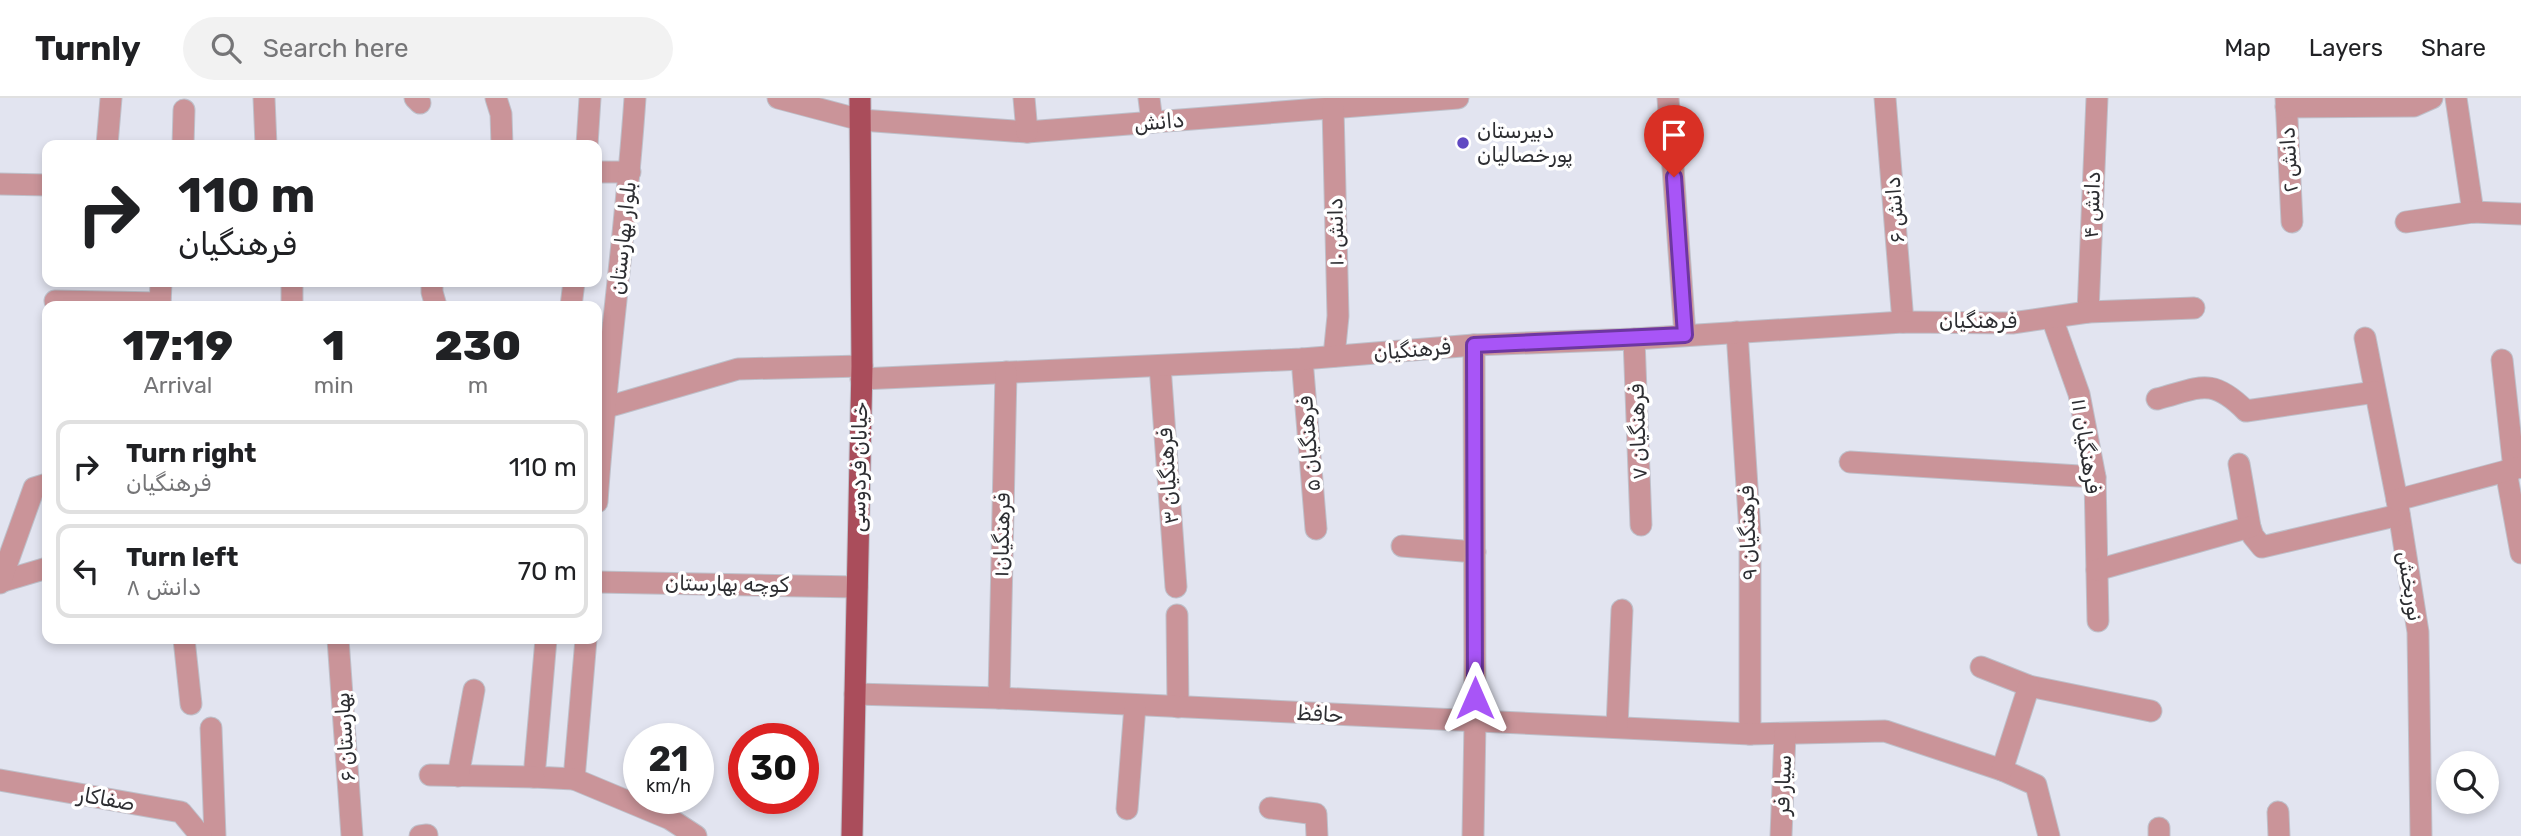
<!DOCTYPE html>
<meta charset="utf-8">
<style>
body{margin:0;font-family:Rubik,Vazirmatn,sans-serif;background:#f2f2f2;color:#202124;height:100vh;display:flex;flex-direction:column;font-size:26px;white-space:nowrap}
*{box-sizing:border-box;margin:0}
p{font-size:23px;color:#757577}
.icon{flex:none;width:38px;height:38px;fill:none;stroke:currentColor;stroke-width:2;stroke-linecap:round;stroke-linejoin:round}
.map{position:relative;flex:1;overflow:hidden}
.sheet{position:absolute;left:42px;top:203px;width:560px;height:343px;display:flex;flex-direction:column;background:#fff;border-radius:14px;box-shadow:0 4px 10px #0003}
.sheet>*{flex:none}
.hud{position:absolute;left:42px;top:42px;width:560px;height:147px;border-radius:14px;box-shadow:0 4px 10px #0003;background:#fff;color:#202124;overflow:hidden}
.controls{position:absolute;left:2436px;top:653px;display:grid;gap:14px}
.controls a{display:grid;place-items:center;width:63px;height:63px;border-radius:50%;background:#fff;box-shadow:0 4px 10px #0003;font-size:35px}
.speed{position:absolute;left:623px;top:625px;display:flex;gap:14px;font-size:35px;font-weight:700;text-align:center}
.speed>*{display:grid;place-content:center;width:91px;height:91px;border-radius:50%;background:#fff;box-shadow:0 4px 10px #0003;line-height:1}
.speed small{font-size:18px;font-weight:400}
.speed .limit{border:10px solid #d22;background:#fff;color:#111}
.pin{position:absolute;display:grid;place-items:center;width:60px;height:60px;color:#fff;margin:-72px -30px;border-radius:50% 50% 50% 0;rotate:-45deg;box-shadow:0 0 7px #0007}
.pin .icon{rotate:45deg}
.me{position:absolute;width:77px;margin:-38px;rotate:0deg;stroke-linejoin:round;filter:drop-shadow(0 0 5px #0008)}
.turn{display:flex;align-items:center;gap:24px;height:147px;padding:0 21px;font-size:32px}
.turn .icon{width:91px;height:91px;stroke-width:2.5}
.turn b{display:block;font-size:49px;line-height:60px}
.eta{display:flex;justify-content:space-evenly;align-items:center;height:119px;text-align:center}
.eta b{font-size:42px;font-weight:800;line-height:49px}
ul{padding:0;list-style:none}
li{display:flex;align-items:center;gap:21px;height:94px;margin:0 14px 10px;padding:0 7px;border:4px solid #e0e0e0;border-radius:14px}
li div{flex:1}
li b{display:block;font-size:26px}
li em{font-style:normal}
header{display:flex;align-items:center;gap:42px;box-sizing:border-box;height:98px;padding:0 35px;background:#fff;border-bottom:2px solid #e0e0e0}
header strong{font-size:33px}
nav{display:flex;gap:38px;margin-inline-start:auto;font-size:24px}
.search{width:490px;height:63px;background:#f2f2f2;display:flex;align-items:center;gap:18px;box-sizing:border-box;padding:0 24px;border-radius:38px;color:#757577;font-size:26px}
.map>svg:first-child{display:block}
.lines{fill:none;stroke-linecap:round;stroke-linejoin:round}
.minor-casing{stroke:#bec0ca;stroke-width:23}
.major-casing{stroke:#bec0ca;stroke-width:23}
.minor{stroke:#ca9499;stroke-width:21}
.major{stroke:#aa4d5b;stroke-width:21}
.route-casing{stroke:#6d37a1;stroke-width:18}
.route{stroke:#a855f7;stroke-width:12}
.poi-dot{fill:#6049c2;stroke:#fff;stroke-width:2.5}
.labels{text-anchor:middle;stroke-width:7;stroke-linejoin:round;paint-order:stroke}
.street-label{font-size:21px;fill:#2d2e32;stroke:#fff}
.poi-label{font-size:21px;fill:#2d2e32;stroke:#fff;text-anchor:start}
</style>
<header>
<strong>Turnly</strong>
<div class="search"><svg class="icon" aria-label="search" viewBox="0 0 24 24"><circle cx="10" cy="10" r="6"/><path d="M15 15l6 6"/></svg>Search here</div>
<nav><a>Map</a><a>Layers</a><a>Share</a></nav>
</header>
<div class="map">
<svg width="2521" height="738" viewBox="0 0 2521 738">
<rect width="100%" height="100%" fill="#e2e4f0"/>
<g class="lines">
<g class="minor-casing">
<g id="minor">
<polyline points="264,0 266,47"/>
<polyline points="415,0 420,5"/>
<polyline points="496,0 501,16 502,47"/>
<polyline points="778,0 861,22 1027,34 1458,0"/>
<polyline points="1024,0 1027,34"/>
<polyline points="1149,0 1152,24"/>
<polyline points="1668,0 1685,237"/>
<polyline points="1885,0 1903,224"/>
<polyline points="2286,0 2292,124"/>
<polyline points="2456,0 2473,114"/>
<polyline points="2286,9 2414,8 2432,0"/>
<polyline points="1333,10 1338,218 1334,258"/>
<polyline points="107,47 111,0"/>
<polyline points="183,47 184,12"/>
<polyline points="587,47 590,0"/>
<polyline points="597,74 630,74"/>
<polyline points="0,86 47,87"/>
<polyline points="2406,124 2473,114 2521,116"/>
<polyline points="432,184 432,194 436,208"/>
<polyline points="55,203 160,205"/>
<polyline points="160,208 161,184"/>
<polyline points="292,208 292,184"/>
<polyline points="571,208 574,184"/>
<polyline points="2088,214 2097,0"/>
<polyline points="2052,220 2079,296 2095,379 2098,523"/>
<polyline points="1737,234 1750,435 1750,636"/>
<polyline points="2365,240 2397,402 2418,534 2421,738"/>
<polyline points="1634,241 1641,427"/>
<polyline points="1302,261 1316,431"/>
<polyline points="2502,262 2514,371"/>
<polyline points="1160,268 1176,489"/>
<polyline points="861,281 1302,261 1474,247 1634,241 1903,224 2012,225 2088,214 2194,210"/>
<path d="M 2157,301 C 2200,290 2211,278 2246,313 L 2375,294"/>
<polyline points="597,312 738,271 862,268"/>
<polyline points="1850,364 2095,379"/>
<polyline points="2239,366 2250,429 2253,438 2262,449 2399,417"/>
<polyline points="2506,373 2521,455"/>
<polyline points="2397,402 2521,369"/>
<path d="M 597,404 C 606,269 626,135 635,0"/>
<polyline points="1402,448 1475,454"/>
<polyline points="2097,472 2250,429"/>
<polyline points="0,484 47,470"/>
<polyline points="597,484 857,489"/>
<polyline points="0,485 34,390 47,386"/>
<polyline points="1177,517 1178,609"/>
<polyline points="184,541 191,606"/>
<polyline points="338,541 352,738"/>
<polyline points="546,541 534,679 574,681 586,541"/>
<polyline points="1981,569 2029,588 2151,613"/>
<polyline points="855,596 999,600 1750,636 1885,633 2002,672 2036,687 2049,738"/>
<polyline points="999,600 1006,274"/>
<polyline points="1617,629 1622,512"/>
<polyline points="211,630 215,738"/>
<polyline points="2002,672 2029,588"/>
<polyline points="430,677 534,679"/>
<polyline points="458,678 474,592"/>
<polyline points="574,681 670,721 696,738"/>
<polyline points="0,682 181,714 201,738"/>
<polyline points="1270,710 1316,716 1317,738"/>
<polyline points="1127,711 1135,608"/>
<polyline points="2278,714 2279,738"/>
<polyline points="420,738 427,737"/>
<polyline points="1473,738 1475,624 1474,247"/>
<polyline points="1781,738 1785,636"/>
<polyline points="2159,738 2159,730"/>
</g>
</g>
<g class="major-casing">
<polyline id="major" points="852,738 862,268 860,0"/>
</g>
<use href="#minor" class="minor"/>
<use href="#major" class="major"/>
</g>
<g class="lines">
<g class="route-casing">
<polyline id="route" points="1475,600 1474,247 1685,237 1674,79"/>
</g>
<use href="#route" class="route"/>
</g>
<circle class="poi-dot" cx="1463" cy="45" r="7"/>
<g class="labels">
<g class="street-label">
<text transform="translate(1159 24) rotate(-5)" y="7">دانش</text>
<text transform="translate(2289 62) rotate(-93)" y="7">دانش ۲</text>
<text transform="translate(2092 107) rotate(-88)" y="7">دانش ۴</text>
<text transform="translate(1895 112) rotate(-94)" y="7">دانش ۶</text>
<text transform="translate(1336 134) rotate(-91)" y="7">دانش ۱۰</text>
<text transform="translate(623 140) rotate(-84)" y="7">بلوار بهارستان</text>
<text x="1978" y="230">فرهنگیان</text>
<text transform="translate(1412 252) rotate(-5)" y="7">فرهنگیان</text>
<text transform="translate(1638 334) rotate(-92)" y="7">فرهنگیان ۷</text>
<text transform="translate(1309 346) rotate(-95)" y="7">فرهنگیان ۵</text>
<text transform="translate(2086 348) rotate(81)" y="7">فرهنگیان ۱۱</text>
<text transform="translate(859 369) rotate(-89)" y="7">خیابان فردوسی</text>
<text transform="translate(1168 378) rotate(-94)" y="7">فرهنگیان ۳</text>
<text transform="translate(1748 435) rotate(-92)" y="7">فرهنگیان ۹</text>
<text transform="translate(1002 437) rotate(-89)" y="7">فرهنگیان۱</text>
<text transform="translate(727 486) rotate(1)" y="7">کوچه بهارستان</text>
<text transform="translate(2410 488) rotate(81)" y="7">نوربخش</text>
<text transform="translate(1320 616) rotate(3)" y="7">حافظ</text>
<text transform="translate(345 639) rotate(-94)" y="7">بهارستان ۶</text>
<text transform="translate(1783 687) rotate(-88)" y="7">سیار فر</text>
<text transform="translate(106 701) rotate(10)" y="7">صفاکار</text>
</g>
<g class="poi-label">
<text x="1477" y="40">دبیرستان<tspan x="1477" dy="24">پورخصالیان</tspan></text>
</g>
</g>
</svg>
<div class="controls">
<a><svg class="icon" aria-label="search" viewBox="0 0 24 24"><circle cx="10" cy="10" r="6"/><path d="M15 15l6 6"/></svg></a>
</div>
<div class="speed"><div>21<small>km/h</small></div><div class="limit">30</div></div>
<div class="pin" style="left:1674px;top:79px;background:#d93025"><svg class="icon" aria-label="arrive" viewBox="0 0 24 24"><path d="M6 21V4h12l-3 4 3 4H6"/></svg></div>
<svg class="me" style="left:1475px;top:600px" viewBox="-20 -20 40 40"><path d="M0-17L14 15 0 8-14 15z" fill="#a855f7" stroke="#fff" stroke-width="4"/></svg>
<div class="hud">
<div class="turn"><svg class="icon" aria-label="right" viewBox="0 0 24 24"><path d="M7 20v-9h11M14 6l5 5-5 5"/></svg><div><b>110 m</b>فرهنگیان</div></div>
</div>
<section class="sheet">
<div class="eta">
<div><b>17:19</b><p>Arrival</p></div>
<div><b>1</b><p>min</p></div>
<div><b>230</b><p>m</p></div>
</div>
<ul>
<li><svg class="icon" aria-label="right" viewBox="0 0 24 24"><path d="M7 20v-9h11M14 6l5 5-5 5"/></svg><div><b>Turn right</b><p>فرهنگیان</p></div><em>110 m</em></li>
<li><svg class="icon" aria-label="left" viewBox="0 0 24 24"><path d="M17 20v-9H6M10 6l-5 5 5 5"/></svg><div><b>Turn left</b><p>دانش ۸</p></div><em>70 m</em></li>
</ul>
</section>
</div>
